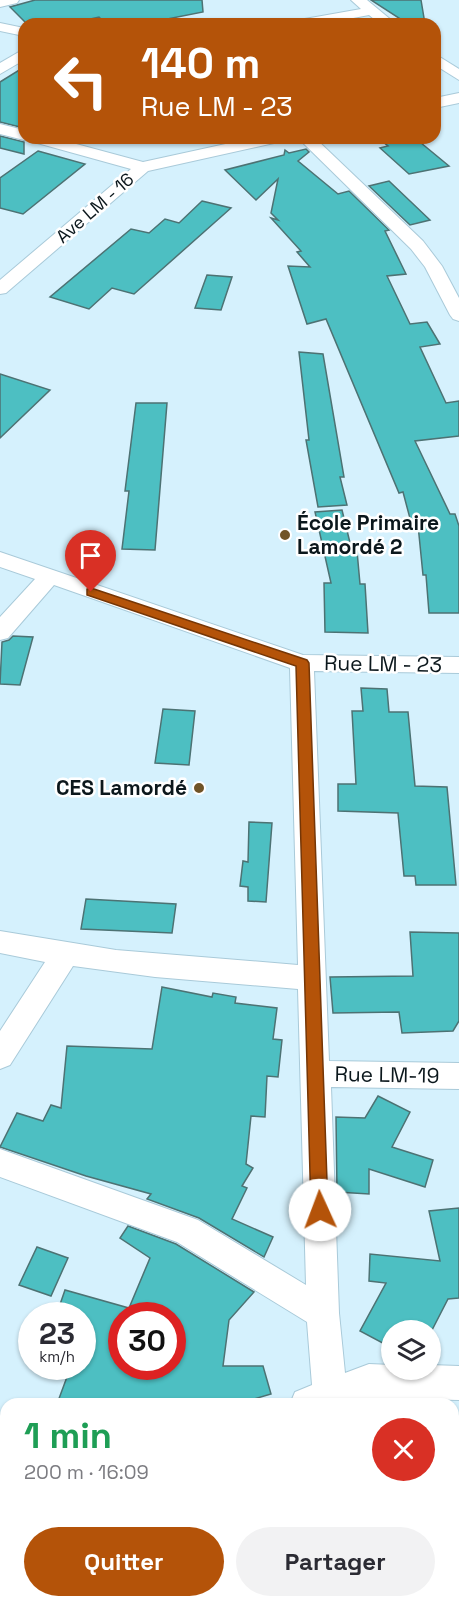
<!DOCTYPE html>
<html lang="fr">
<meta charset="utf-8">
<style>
body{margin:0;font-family:"Space Grotesk",sans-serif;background:#f2f2f3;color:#2b2b33;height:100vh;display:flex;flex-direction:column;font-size:22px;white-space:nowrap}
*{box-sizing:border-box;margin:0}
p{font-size:20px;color:#7c7c81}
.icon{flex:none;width:33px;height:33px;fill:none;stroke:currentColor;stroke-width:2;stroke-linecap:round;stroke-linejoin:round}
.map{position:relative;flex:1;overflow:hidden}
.side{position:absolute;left:0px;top:1398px;width:459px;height:210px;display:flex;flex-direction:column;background:#fff;border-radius:18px 18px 0 0;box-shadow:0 2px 4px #0004}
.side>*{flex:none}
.guide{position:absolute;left:18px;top:18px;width:423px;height:126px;border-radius:18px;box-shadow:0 2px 4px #0004;background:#b45309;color:#fff;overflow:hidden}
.fabs{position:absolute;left:381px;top:1320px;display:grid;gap:12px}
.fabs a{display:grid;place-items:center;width:60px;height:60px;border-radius:50%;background:#fff;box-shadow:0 2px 4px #0004;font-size:30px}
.speed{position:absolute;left:18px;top:1302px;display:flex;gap:12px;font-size:30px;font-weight:700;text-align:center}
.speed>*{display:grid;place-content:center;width:78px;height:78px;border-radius:50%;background:#fff;box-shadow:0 2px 4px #0004;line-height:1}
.speed small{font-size:15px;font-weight:400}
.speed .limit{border:9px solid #d22;background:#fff;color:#111}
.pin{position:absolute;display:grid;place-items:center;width:51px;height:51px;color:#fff;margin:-62px -26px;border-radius:50% 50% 50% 0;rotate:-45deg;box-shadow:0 0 6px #0007}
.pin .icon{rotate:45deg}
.me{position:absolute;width:66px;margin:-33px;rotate:358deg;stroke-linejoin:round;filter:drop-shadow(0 0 4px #0008)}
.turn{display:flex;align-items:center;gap:21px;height:126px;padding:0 24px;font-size:27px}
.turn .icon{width:78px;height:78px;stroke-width:2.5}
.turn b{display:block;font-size:42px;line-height:51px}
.round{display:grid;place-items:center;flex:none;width:63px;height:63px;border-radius:32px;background:#f2f2f3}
.summary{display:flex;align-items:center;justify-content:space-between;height:102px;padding:0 24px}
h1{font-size:36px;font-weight:700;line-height:45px;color:#1e9e55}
.button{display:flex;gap:12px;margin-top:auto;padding:12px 24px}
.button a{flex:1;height:69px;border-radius:36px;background:#b45309;color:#fff;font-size:24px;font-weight:700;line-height:69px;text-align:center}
.button a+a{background:#f2f2f3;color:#2b2b33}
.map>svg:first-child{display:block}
.building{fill:#4dbfc2;stroke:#4d7273;stroke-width:1.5;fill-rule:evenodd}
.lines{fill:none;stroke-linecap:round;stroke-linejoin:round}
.minor-casing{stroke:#a9cad9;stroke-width:2}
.minor{fill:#fff;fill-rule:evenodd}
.route{fill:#b45309;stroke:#753606;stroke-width:1.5}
.poi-dot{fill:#705427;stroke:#fff;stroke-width:2}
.labels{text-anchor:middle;stroke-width:5;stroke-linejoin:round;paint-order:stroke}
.far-street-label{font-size:18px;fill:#0b171c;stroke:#fff}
.poi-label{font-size:21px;font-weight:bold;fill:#0b171c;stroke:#fff;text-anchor:start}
.street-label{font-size:21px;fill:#0b171c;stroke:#fff}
</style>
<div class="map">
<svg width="459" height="1608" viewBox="0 0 459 1608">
<rect width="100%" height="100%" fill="#d5f1fd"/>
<g class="building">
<polygon points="35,0 202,0 203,12 142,24 106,24 99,17 68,24 27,24 10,7"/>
<polygon points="371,0 421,0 425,24 408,24"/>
<polygon points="24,67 24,128 0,122 0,82"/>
<polygon points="0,136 24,142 24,154 0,148"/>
<polygon points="378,138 415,138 449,166 409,174 380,148 388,146"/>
<polygon points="306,149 309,152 298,161 338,194 349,191 389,230 385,231 406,274 387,276 410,324 427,322 440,344 420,347 446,403 459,401 459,436 415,441 450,514 455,514 459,526 459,613 429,613 426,575 423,575 418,525 412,526 403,492 399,493 326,319 307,324 288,266 310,267 297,252 301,251 271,218 278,220 271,213 278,179 256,200 225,170 284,155 285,150 289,153"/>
<polygon points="38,151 85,164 23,214 0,208 0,178"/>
<polygon points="389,181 430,220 410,225 369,186"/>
<polygon points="202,201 231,208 134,294 112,288 89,309 50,297 131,229 149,233 165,219 179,223"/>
<polygon points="207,275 232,277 221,310 195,308"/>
<polygon points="299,352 323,354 344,477 340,477 347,505 318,507 306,440 309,440"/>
<polygon points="0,374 50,390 0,438"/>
<polygon points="136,403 167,403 155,550 122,549 129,491 125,491"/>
<polygon points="342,510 352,551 357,551 360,584 365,584 368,633 325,632 324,583 331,583 315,512"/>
<polygon points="13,636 33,637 20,685 0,684 2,642 9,640"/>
<polygon points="361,688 387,689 389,712 408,712 415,786 447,787 456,885 416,885 415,876 404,876 398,813 338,811 338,784 356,784 352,711 363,711"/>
<polygon points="163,709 195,711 189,765 155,763"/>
<polygon points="249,822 272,823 266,902 248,901 248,887 240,886 243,861 248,862"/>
<polygon points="86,899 176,904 172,933 81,929"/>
<polygon points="410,932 459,933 459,1021 453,1031 402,1033 399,1012 333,1013 330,977 413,976"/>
<polygon points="162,987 212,997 213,993 236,997 235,1003 277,1008 273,1039 282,1040 278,1077 267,1076 265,1117 251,1116 246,1164 253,1168 242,1186 247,1188 232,1219 273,1237 264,1257 199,1218 147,1199 151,1194 86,1176 0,1147 17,1113 43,1121 51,1105 61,1108 67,1046 152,1049"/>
<polygon points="378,1096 410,1112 392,1147 433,1160 425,1187 369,1169 369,1194 337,1192 336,1117 365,1118"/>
<polygon points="459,1208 459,1298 448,1299 430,1334 430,1330 392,1330 392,1348 360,1331 386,1283 369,1281 370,1254 440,1261 429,1211"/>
<path d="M 128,1226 L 176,1244 L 254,1292 L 229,1320 L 223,1366 L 263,1366 L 271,1394 L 237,1404 L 57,1404 L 71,1366 L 82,1366 L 82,1316 L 56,1316 L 65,1290 L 129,1308 L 150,1258 L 120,1238 ZM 122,1316 L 172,1316 L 172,1366 L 122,1366 Z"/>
<polygon points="37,1247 68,1258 51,1296 19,1285"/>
</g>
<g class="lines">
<g class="minor-casing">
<g id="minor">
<polygon points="0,0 19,0 17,3 0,7"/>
<polygon points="351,0 367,0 396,24 380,24 369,15 322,24 292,24 299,20 361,9"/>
<polygon points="0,23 24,28 24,36 0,31"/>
<polygon points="24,49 24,60 0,74 0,63"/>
<polygon points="435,54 459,69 459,80 435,65"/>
<polygon points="459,93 459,103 435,108 435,98"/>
<polygon points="0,124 24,130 24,138 54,138 143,162 253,138 282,138 274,143 148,171 6,293 0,294 0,280 131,169 30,141 29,139 24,140 0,134"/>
<polygon points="298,138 315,138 423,241 442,266 459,298 459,321 453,319 450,315 425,267 411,249"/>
<polygon points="0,552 303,655 459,657 459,673 314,671 329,1061 459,1063 459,1089 331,1087 339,1313 345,1373 369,1364 392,1365 392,1370 430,1370 430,1365 459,1366 459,1400 369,1398 353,1404 290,1404 295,1392 312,1385 307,1322 177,1242 0,1177 0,1149 198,1220 306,1285 298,989 155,977 73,966 10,1065 0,1069 0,1031 45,962 0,953 0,931 116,950 298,965 290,668 54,585 8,638 0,640 0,617 35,579 0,567"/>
<polygon points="6,1465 6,1501 0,1502 0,1466"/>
<polygon points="95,1602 138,1602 141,1608 98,1608"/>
<polygon points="334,1602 372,1602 373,1608 335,1608"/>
</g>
</g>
<use href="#minor" class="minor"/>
</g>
<polygon class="route" points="91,588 307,660 309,663 328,1210 326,1216 320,1218 314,1216 311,1210 296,666 87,595 87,589"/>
<g class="poi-dot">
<circle cx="285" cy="535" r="6"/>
<circle cx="199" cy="788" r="6"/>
</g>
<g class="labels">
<g class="far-street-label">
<text transform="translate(95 208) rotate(-41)" y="6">Ave LM - 16</text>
</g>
<g class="poi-label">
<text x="297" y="530">École Primaire<tspan x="297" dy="24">Lamordé 2</tspan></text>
<text x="187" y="795" text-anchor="end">CES Lamordé</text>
</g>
<g class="street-label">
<text transform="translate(383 664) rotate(1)" y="7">Rue LM - 23</text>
<text transform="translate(387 1075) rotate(1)" y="7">Rue LM-19</text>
</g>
</g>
</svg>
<div class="fabs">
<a><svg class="icon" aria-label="layers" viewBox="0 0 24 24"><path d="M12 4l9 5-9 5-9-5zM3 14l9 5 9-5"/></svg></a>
</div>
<div class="speed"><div>23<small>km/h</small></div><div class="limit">30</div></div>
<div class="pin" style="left:91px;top:592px;background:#d93025"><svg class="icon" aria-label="arrive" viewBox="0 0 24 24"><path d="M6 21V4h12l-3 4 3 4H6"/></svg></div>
<svg class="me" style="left:320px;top:1210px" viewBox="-20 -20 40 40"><circle r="19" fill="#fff"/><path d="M0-13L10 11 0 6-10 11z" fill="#b45309"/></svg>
<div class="guide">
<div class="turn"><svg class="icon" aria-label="left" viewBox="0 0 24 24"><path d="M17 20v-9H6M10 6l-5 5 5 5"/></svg><div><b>140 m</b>Rue LM - 23</div></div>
</div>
<section class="side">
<div class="summary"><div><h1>1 min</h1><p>200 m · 16:09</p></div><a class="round" style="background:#d93025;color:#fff"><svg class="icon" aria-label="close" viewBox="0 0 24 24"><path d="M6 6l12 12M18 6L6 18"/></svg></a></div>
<div class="button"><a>Quitter</a><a>Partager</a></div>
</section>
</div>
